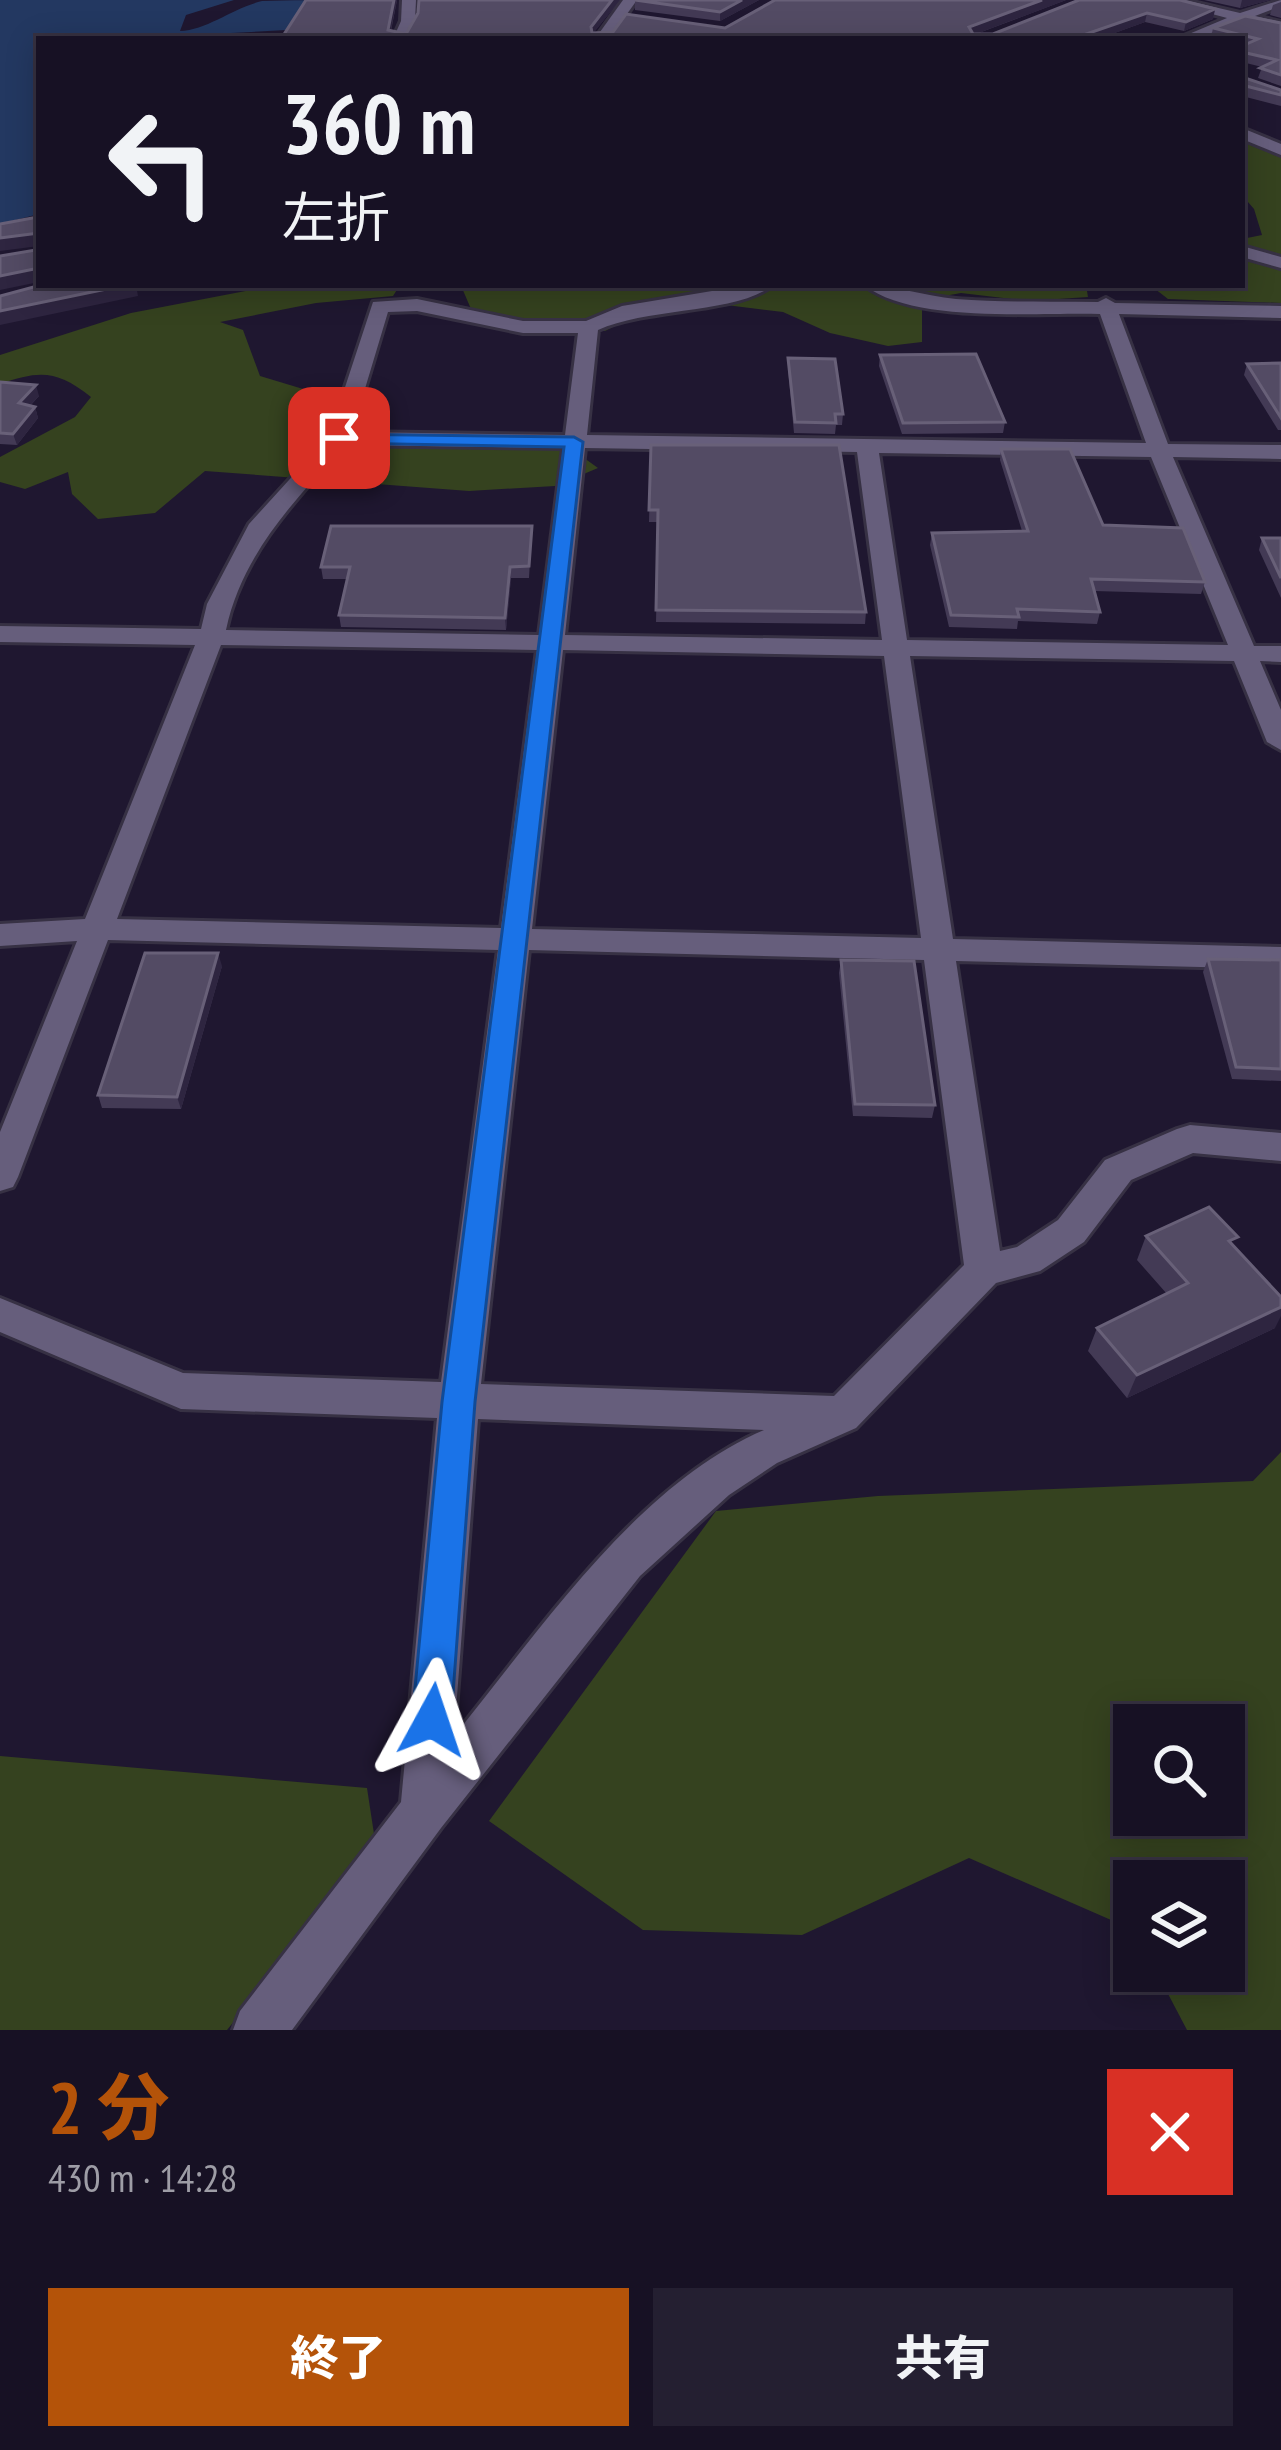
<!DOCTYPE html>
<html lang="ja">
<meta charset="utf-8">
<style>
body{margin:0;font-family:"PT Sans Narrow","Noto Sans JP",sans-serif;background:#241f31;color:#f1f3f6;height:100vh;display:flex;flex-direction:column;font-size:45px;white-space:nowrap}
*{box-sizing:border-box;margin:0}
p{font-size:39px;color:#9e9da6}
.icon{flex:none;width:66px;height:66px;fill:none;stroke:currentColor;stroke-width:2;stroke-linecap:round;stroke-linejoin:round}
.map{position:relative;height:2030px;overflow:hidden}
.sheet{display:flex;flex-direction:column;background:#171124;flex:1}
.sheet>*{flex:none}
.hud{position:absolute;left:36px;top:36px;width:1209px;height:252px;border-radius:0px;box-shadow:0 6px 30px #0003,0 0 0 3px #363141;background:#171124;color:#f1f3f6;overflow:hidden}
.tools{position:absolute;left:1113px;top:1704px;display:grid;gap:24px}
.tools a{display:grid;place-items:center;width:132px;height:132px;border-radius:0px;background:#171124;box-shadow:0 6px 30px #0003,0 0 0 3px #363141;font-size:60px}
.pin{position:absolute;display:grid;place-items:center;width:102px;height:102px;color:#fff;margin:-51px;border-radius:24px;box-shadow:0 6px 18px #0006}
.me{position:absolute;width:132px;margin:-66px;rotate:5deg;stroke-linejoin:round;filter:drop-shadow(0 0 9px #0008)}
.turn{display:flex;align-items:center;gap:42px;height:252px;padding:0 48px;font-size:54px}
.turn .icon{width:156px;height:156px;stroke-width:2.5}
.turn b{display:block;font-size:84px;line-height:102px}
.round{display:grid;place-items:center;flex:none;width:126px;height:126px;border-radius:0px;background:#241f31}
.summary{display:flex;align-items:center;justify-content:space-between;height:204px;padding:0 48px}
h1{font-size:72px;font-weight:800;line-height:90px;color:#b45309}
.action{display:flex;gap:24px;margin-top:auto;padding:24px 48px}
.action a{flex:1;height:138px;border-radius:0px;background:#b45309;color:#fff;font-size:48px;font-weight:800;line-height:138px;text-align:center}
.action a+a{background:#241f31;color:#f1f3f6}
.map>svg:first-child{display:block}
.green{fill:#35421f;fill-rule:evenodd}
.water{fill:#233861}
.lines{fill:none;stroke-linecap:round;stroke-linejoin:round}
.minor-casing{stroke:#373144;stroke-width:6}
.tertiary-casing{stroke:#373144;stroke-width:6}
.secondary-casing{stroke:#373144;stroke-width:6}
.minor{fill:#665e7c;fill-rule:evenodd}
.tertiary{fill:#665e7c;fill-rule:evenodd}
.secondary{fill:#665e7c;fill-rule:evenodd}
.wall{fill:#433a55}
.shaded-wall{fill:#2e2540}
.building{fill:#534b64;stroke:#686078;stroke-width:3}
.route{fill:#1a73e8;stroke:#114b97;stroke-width:3}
</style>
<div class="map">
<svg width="1281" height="2030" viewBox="0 0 1281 2030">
<rect width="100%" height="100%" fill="#1f1730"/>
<g class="green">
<polygon points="1242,138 1281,151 1281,303 1168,299 1150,285 1242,285 1242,239 1262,235 1254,209 1242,195"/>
<path d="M 277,285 L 400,285 L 393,296 L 316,303 L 220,322 L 243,330 L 260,376 L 323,395 L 318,426 L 357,445 L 566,445 L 598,468 L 555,486 L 469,491 L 205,471 L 155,513 L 98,519 L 72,494 L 68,472 L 25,489 L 0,482 L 0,457 L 75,417 L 91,397 C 57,370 40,370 0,384 L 0,355 L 131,313 Z"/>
<polygon points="465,285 1086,285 1088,297 1029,301 961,293 922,300 922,342 888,346 830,333 783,312 718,304 643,312 605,331 523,322 471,309 462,288"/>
<path d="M 1281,1452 L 1281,2030 L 1187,2030 L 1156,1971 L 1224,1971 L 1224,1881 L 1134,1881 L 1134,1930 L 969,1858 L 802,1935 L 643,1930 L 489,1821 L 716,1511 L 878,1496 L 1253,1481 ZM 1134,1725 L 1224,1725 L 1224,1815 L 1134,1815 Z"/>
<polygon points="0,1756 367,1788 376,1847 227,2030 0,2030"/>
</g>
<path class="water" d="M 0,0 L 234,0 L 186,15 L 180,31 C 207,30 233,8 262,1 C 289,0 323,0 351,0 L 313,12 L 286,30 L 231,33 L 231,39 L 39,39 L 39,214 L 0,224 Z"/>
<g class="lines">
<g class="minor-casing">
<g id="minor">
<polygon points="1160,0 1184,0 1240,13 1281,0 1281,6 1255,16 1281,22 1281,30 1242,21 1196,39 1177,39 1227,18"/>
<polygon points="1242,128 1281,144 1281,155 1242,139"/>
<path d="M 748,285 L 773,285 C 737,314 648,307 598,330 L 587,435 L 1146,443 L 1100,314 C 1037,312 914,324 864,285 C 895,285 924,296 956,299 C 1003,303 1051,301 1098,302 L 1106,298 L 1115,303 L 1281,306 L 1281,318 L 1119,314 L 1168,444 L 1281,445 L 1281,459 L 1173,457 L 1254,646 L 1281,646 L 1281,662 L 1260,661 L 1281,710 L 1281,750 L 1267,742 L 1234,661 L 910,656 L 953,939 L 1281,947 L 1281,969 L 956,961 L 1000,1251 L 1017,1247 L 1058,1220 L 1105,1160 L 1177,1129 L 1190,1125 L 1281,1133 L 1281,1161 L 1193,1153 L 1131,1180 L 1084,1242 L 1040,1271 L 996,1283 L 856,1428 L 777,1463 L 729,1495 L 640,1576 L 441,1828 L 292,2030 L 233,2030 L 240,2011 L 401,1802 L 437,1418 L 181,1409 L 0,1332 L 0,1298 L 183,1373 L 441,1382 L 498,950 L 108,940 L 18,1177 L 13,1187 L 0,1191 L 0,1132 L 77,941 L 0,946 L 0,924 L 85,919 L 195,645 L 0,642 L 0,626 L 201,629 L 207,604 L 249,524 L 329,436 L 373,302 L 417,299 L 523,321 L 586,321 L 622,306 ZM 417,311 L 523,333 L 578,333 L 565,435 L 352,432 L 388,312 ZM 345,445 L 563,448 L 539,635 L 226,630 C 242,554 295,500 345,445 ZM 585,448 L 857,452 L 882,640 L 565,635 ZM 879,453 L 1151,457 L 1228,645 L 907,640 ZM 221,645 L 537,650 L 501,928 L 117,919 ZM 563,650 L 884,656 L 921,938 L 532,929 ZM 529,950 L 924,960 L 964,1265 L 834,1396 L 481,1384 ZM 478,1419 L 764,1430 C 636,1485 540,1631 454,1736 Z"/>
</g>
</g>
<g class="tertiary-casing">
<g id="tertiary">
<polygon points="402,0 416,0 415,21 407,39 393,39 401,21"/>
<polygon points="1242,246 1281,257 1281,268 1242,257"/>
</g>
</g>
<g class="secondary-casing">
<polygon id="secondary" points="623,0 637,0 609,39 595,39"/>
</g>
<use href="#minor" class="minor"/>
<use href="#tertiary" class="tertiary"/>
<use href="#secondary" class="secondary"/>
</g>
<g class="wall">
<polygon points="397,0 391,31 406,34 418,13 419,0 620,0 594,32 725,28 775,0 1066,0 976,34 993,34 1079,0 1215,9 1213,19 1184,31 1145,22 1098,39 281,39"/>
<polygon points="635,0 759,0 720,21 635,10"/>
<polygon points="1204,0 1270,0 1240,8"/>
<polygon points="1281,2 1281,18 1270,15 1273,5"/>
<polygon points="1281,23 1281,86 1258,78 1262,67 1242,62 1242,39 1211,38 1213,28"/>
<polygon points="1242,77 1281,90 1281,106 1242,96"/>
<polygon points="880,355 1005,422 1003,433 902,434 879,366"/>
<polygon points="788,358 843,414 842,425 836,425 835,434 794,433 788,369"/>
<polygon points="1281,363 1281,430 1278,430 1244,375 1247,364"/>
<polygon points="0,382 39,396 30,406 35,407 38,418 17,445 0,444"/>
<polygon points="651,445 866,612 865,624 656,622 658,522 649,522"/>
<polygon points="1001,449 1103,525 1205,582 1201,594 1094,591 1100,612 1097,624 1018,621 1017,629 949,627 930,545 932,533 1022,531 1000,460"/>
<polygon points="532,526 529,578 511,578 506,630 341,627 339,615 347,579 323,579 321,567"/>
<polygon points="1262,538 1281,538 1281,598 1259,550"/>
<polygon points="1208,959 1281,960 1281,1081 1232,1079 1203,972"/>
<polygon points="841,960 935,1105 932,1118 853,1116 839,973"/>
<polygon points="222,966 181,1109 102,1108 98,1095"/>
<polygon points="1146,1236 1234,1247 1275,1328 1127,1398 1088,1351 1097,1328 1167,1294 1137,1260"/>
</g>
<g class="shaded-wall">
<polygon points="394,0 397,0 389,39 388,30"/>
<polygon points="612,0 620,0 591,36 591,27"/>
<polygon points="742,0 759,0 720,21 720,12"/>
<polygon points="1042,0 1066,0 968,37 969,27"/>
<polygon points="1242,0 1270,0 1240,8"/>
<polygon points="1215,9 1213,19 1184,31 1186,22"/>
<polygon points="1147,13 1145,22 1098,39 1072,39"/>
<polygon points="39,233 39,246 0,251 0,238"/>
<polygon points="39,268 39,282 0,290 0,276"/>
<polygon points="126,285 136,285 138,296 0,325 0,311"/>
<polygon points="36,385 39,396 22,414 19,403"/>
<polygon points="35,407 38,418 17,445 13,434"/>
<polygon points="510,567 511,578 506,630 505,618"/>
<polygon points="218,953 222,966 181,1109 177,1097"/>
<polygon points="1281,1307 1281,1316 1275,1328 1127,1398 1137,1375"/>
</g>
<g class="building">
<polygon points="306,0 394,0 388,30 406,34 418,13 419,0 612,0 591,27 592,33 613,32 626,14 725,28 775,0 1042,0 969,27 973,34 993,34 1079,0 1180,0 1215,9 1186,22 1147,13 1072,39 281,39"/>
<polygon points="635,0 742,0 720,12"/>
<polygon points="1245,16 1281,23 1281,75 1260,68 1277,60 1242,52 1242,46 1258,39 1213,28"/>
<polygon points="1242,77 1281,90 1281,95 1242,85"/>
<polygon points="38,217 39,219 39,268 0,276 0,256 36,250 39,233 0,238 0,224"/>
<polygon points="41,285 126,285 0,311 0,296"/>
<polygon points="976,354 1005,422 903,423 880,355"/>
<polygon points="788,358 835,359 843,414 835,414 836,423 795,422"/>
<polygon points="1281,363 1281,418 1247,364"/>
<polygon points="0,382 36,385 19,403 35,407 13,434 0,433"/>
<polygon points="651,445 839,445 866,612 656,610 658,510 649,510"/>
<polygon points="1001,449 1070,449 1103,525 1183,528 1205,582 1091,579 1100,612 1017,609 1019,617 951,615 932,533 1028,531"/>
<polygon points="331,526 532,526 529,566 510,567 505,618 339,615 350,567 321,567"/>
<polygon points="1262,538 1281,538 1281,578"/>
<polygon points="145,953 218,953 177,1097 98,1095"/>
<polygon points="1208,959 1281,960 1281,1069 1236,1067"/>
<polygon points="841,960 914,961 935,1105 855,1104"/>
<polygon points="1209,1207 1238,1237 1229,1241 1281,1297 1281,1307 1137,1375 1097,1328 1188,1283 1146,1236"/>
</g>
<polygon class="route" points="333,434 574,437 583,442 475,1402 451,1720 445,1734 432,1739 418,1734 412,1720 442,1402 564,447 339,443 333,442"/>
</svg>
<div class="tools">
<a><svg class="icon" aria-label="search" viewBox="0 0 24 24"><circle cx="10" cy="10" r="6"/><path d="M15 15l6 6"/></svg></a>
<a><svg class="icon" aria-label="layers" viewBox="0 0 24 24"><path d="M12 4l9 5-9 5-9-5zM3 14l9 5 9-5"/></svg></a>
</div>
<div class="pin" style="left:339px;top:438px;background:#d93025"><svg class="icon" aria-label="arrive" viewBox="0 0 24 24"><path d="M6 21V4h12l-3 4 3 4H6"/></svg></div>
<svg class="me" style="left:432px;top:1720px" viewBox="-20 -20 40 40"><path d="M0-17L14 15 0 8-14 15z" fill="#1a73e8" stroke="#fff" stroke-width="4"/></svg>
<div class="hud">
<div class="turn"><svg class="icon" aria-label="left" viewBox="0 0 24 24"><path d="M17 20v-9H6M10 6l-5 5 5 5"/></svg><div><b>360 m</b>左折</div></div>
</div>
</div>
<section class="sheet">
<div class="summary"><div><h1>2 分</h1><p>430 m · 14:28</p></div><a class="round" style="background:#d93025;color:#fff"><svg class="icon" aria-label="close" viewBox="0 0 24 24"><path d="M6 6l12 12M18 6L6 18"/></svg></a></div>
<div class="action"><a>終了</a><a>共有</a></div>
</section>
